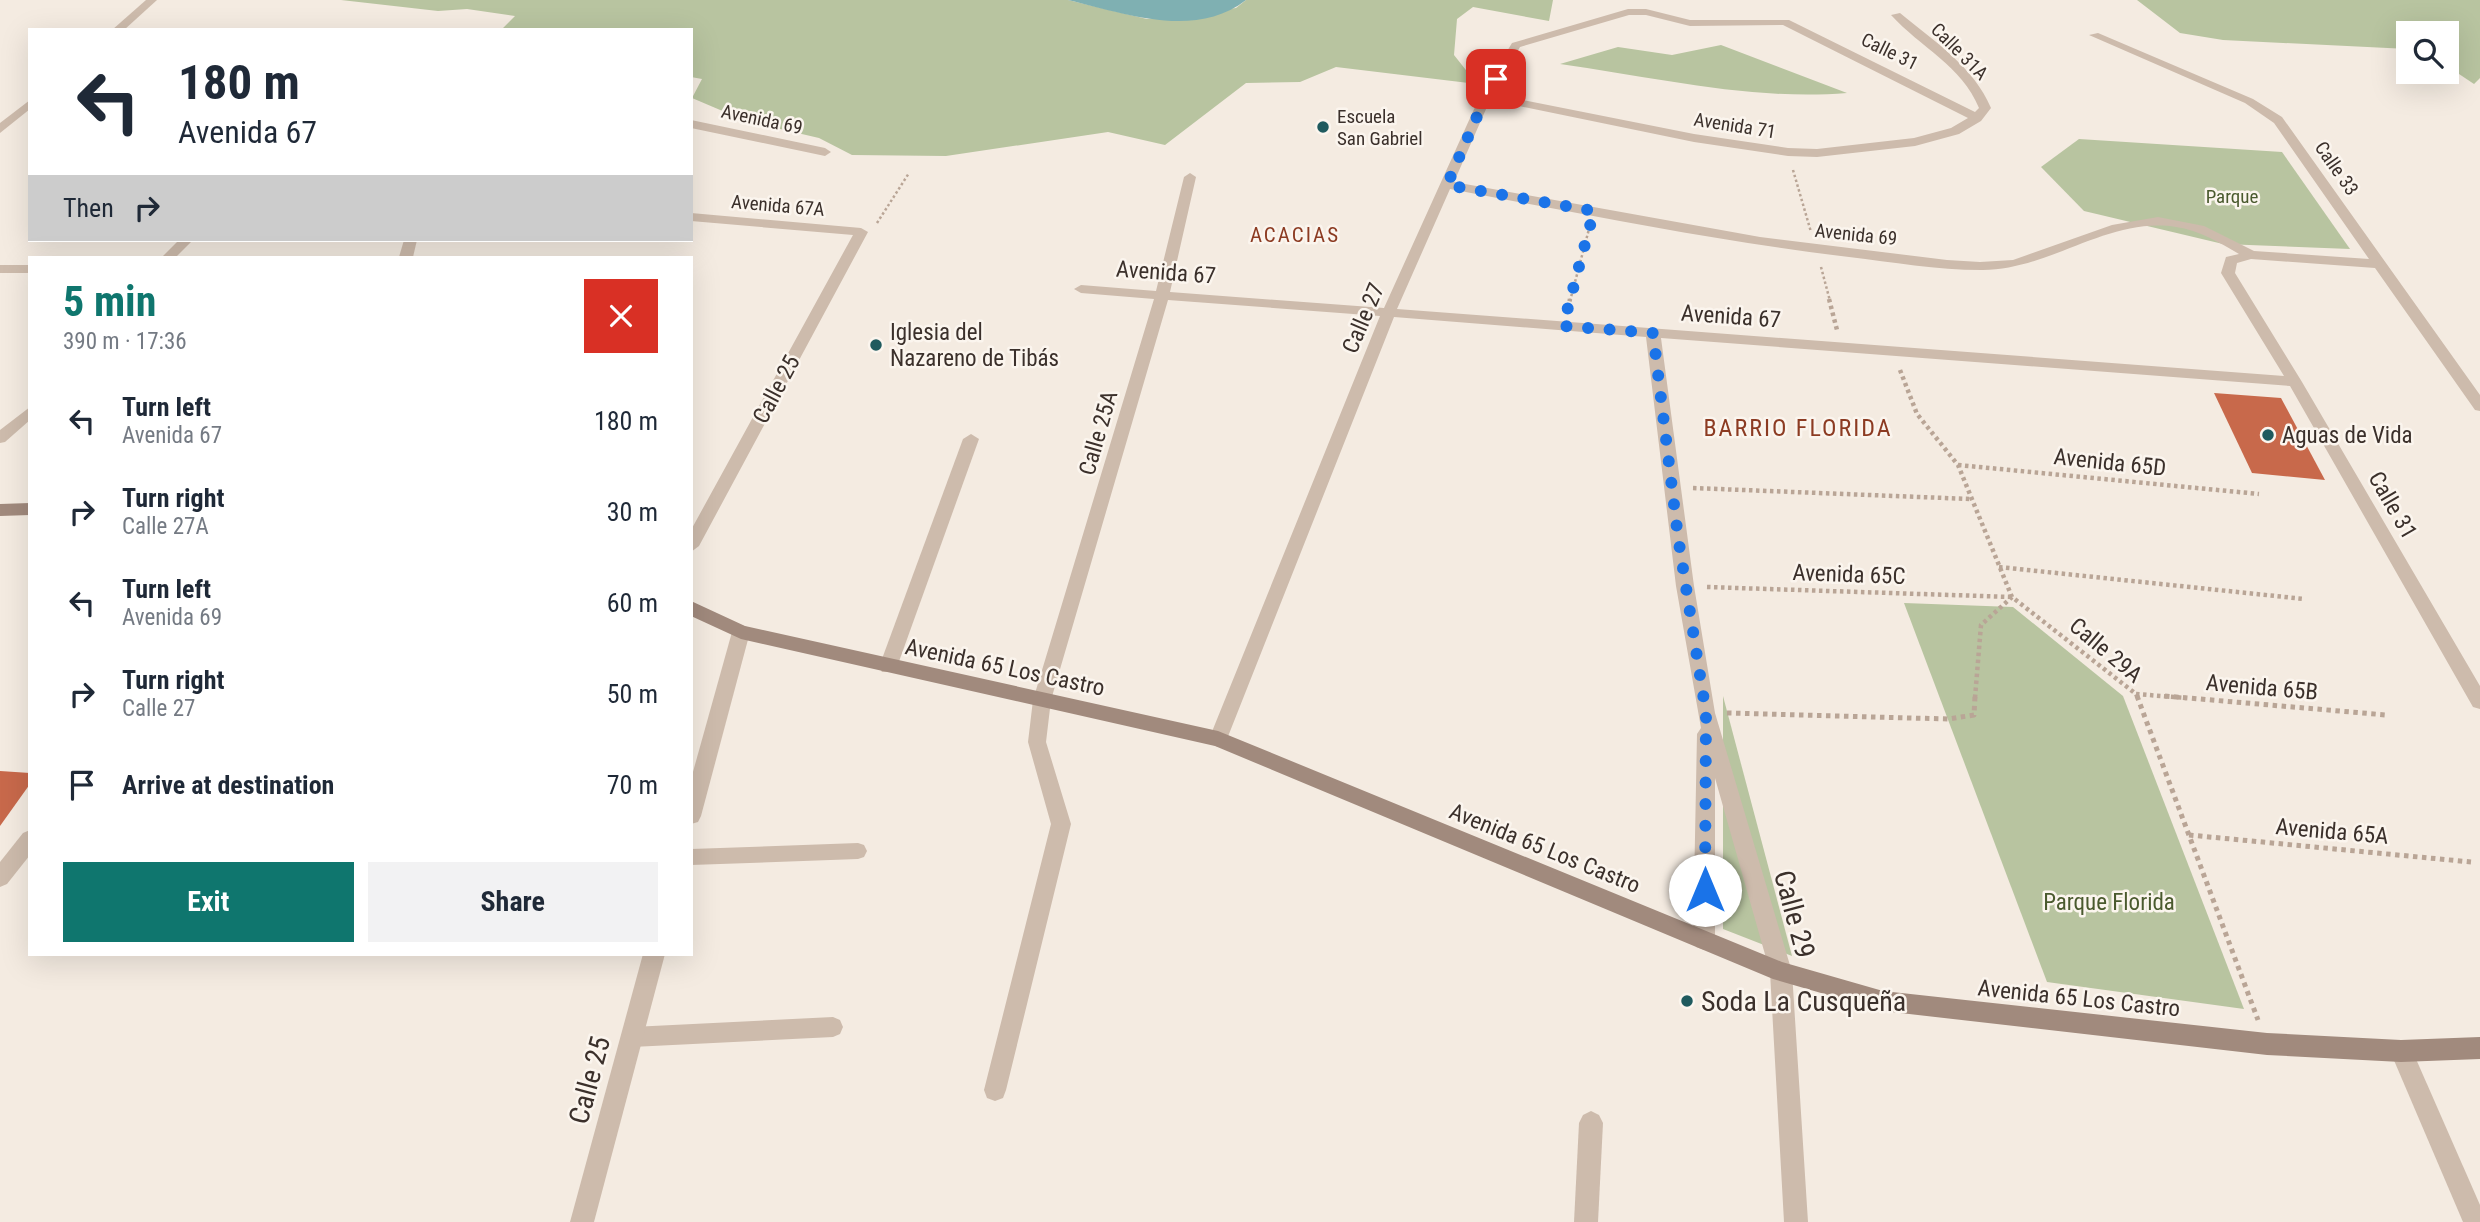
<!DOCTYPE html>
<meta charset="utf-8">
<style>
body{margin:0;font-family:"Roboto Condensed",sans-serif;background:#f2f2f3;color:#1f2937;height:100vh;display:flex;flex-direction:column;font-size:26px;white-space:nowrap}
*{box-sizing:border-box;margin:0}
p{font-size:23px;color:#747a83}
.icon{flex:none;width:38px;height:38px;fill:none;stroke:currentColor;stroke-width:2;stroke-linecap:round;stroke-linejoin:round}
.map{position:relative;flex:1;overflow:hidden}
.side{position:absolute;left:28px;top:256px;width:665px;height:700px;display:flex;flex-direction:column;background:#fff;border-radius:0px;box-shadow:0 7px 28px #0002}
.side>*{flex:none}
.banner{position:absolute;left:28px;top:28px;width:665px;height:214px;border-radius:0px;box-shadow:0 7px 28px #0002;background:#fff;color:#1f2937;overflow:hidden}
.tools{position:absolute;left:2396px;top:21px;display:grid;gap:14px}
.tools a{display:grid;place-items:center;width:63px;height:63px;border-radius:0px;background:#fff;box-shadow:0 7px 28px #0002;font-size:35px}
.pin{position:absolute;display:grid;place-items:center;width:60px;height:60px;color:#fff;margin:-30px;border-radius:14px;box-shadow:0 4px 10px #0006}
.me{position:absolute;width:77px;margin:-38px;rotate:0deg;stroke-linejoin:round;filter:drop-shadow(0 0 5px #0008)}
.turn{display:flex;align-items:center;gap:24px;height:147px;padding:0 35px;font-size:32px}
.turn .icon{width:91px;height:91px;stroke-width:2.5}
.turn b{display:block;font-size:49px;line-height:60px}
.then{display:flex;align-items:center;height:66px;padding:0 35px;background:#0003;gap:14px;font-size:26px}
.round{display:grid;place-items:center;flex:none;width:74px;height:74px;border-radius:0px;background:#f2f2f3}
.overview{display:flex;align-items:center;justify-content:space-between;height:119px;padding:0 35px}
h1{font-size:42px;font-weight:700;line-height:52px;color:#0f766e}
.action{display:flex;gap:14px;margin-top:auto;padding:14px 35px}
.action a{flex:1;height:80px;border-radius:0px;background:#0f766e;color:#fff;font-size:28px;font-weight:700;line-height:80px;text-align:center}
.action a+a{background:#f2f2f3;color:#1f2937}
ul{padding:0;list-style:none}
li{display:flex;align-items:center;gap:21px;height:91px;padding:0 35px}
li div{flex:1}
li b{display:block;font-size:26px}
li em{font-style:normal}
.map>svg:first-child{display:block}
.green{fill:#b8c4a0}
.water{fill:#7fb0b2}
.building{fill:#c8694b}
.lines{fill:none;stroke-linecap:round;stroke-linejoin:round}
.path-far2{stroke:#b9a596;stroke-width:2.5;stroke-dasharray:2.5 2.5;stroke-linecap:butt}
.path-far1{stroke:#b9a596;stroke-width:4.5;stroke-dasharray:3.5 3.5;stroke-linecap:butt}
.path{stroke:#b9a596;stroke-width:5;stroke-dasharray:4.5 4.5;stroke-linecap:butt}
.lane{fill:#cdbbac;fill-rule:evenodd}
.street{fill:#cdbbac;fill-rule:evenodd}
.secondary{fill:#a18a7d;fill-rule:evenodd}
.route{stroke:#1a73e8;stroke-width:12;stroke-dasharray:0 21.6}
.poi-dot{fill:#1f5a5e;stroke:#fbf5ee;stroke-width:2.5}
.labels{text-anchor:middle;stroke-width:5;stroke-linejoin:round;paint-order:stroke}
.far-street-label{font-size:19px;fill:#3b302b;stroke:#fbf5ee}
.far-poi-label{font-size:19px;fill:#3b302b;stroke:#fbf5ee;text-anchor:start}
.far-park-label{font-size:19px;fill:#4a5a2e;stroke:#fbf5ee}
.far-neighbourhood-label{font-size:21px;letter-spacing:2px;fill:#8c3b22;stroke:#fbf5ee}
.street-label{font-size:23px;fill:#3b302b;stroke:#fbf5ee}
.poi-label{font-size:23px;fill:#3b302b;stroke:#fbf5ee;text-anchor:start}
.park-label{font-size:23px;fill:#4a5a2e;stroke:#fbf5ee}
.neighbourhood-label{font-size:24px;letter-spacing:2px;fill:#8c3b22;stroke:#fbf5ee}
.near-street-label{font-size:28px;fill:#3b302b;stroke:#fbf5ee}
.near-poi-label{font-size:28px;fill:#3b302b;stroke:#fbf5ee;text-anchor:start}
</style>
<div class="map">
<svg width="2480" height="1222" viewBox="0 0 2480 1222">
<rect width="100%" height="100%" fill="#f4ebe1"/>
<g class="green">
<polygon points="341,0 1068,0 1147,19 1236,8 1246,0 1553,0 1549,21 1473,7 1457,19 1454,55 1477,84 1336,67 1300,82 1246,83 1165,145 1108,132 946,156 852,155 819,138 746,121 692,98 702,79 691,77 691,30 501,30 515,16 467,9 438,11"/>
<polygon points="2137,0 2480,0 2480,78 2474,84 2447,66 2446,33 2408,33 2408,49 2223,40 2180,33"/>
<path d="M 1721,45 L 1847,93 C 1752,101 1654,77 1560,64 L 1618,47 L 1672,55 Z"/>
<polygon points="2079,139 2282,152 2350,249 2223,244 2084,211 2041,167"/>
<polygon points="1904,603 2013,607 2123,696 2244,1009 2047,982"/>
<polygon points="1723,696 1792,956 1723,929"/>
</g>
<path class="water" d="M 1068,0 L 1246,0 C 1194,40 1124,13 1068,0 Z"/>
<g class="building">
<polygon points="2214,393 2281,398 2325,480 2252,473"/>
<polygon points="0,771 30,773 30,784 0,826"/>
</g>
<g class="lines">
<g class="path-far2">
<polyline points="1793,170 1811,232"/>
<polyline points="877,223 909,173"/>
<polyline points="1821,267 1830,301"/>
<polyline points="1570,301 1589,229"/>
</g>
<g class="path-far1">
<polyline points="1829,299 1837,330"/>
<polyline points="1568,308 1570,299"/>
<polyline points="1900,370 1917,414 1958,465 2012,597 2136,694 2138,698"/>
<polyline points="1958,465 2259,494"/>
<polyline points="1693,488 1970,499"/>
<polyline points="1999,567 2304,599"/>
<polyline points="1707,587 2012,597"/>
<polyline points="2136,694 2186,698"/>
<polyline points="1975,698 1981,625 2012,597"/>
</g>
<g class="path">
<polyline points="2137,696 2258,1020"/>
<polyline points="2165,696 2386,715"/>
<polyline points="1727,713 1948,719 1974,715 1975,696"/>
<polyline points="2189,835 2471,862"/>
</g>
<g class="lane">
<polygon points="858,843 864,845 867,851 864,857 858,859 691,865 691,849"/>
<polygon points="833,1017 840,1020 843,1027 840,1034 833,1037 632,1047 625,1044 622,1037 625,1030 632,1027"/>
</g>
<g class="street">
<polygon points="146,0 157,0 124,30 112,30"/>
<path d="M 1628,9 L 1646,9 L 1690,20 L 1789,20 L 1975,112 L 1979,108 C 1962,66 1920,47 1891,15 L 1900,13 C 1934,41 1974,67 1991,108 L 1981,121 L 1959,134 L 1915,146 L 1817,157 L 1788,156 L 1694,142 L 1490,100 L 1454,182 L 1760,237 L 1947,260 L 1980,262 L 2013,260 L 2112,225 L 2158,217 L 2204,226 L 2254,251 L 2369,259 L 2274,123 L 2245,103 L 2089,35 L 2098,33 L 2253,99 L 2282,117 L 2480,395 L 2480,411 L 2475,410 L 2375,268 L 2251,259 L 2237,263 L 2235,273 L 2302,382 L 2480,686 L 2480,709 L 2473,707 L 2290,386 L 1661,338 L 1694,586 L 1715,713 L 1792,972 L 1808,1222 L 1784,1222 L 1770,972 L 1715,778 L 1715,940 L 1712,947 L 1704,950 L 1696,947 L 1693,940 L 1697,734 L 1701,728 L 1676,586 L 1646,337 L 1394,317 L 1227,739 L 1225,744 L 1218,747 L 1211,744 L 1209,739 L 1380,316 L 1168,300 L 1051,700 L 1046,742 L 1071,824 L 1006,1090 L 1003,1098 L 995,1101 L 987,1098 L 984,1090 L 1051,824 L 1028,742 L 1033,700 L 1154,299 L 1081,293 L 1074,289 L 1081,285 L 1156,291 L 1184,177 L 1190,173 L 1196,177 L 1170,292 L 1384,308 L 1480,96 L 1512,43 ZM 1629,15 L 1646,15 L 1690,26 L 1783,25 L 1968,118 L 1951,128 L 1914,138 L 1817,149 L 1788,148 L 1694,134 L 1493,94 L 1520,47 ZM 1450,189 C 1583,214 1715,241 1849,257 C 1892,262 1937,270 1981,270 C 2049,271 2108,216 2176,227 C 2199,230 2220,243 2239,254 L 2226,257 L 2221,273 L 2284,376 L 1397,309 Z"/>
<polygon points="30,100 30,109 0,133 0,123"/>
<polygon points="691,120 825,148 831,152 825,156 691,128"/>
<polygon points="691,213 861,228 868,232 699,546 691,552 691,530 853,235 691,221"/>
<polygon points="179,240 193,240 176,257 162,257"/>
<polygon points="404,240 417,240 413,257 399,257"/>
<rect x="0" y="265" width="30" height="8"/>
<polygon points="30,407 30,420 5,442 0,443 0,430"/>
<polygon points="971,434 979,439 897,667 894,672 882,672 879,667 963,439"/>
<polygon points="741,625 747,627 750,632 701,816 698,822 691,824 691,779 732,632 735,627"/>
<polygon points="30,830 30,855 7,884 0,887 0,862 23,833"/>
<polygon points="643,954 665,954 594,1222 570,1222"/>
<polygon points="2401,1040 2409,1043 2480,1205 2480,1222 2463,1222 2390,1051 2393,1043"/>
<polygon points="1591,1111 1599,1115 1603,1123 1598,1222 1574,1222 1579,1123 1583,1115"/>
</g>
<g class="secondary">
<polygon points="30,503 30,515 0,516 0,504"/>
<polygon points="691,601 745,626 1218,731 1782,962 1883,991 2267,1033 2401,1040 2480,1037 2480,1059 2401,1062 2267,1055 1883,1011 1773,979 1215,746 741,639 691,616"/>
</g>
</g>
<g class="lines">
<polyline class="route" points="1496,79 1486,96 1447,185 1594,211 1563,326 1653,333 1678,537 1706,713 1705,890"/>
</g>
<g class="poi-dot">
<circle cx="1323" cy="127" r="7"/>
<circle cx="876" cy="345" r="7"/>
<circle cx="2268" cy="435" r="7"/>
<circle cx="1687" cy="1001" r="7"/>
</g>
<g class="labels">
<g class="far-street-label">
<text transform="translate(1890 51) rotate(26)" y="7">Calle 31</text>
<text transform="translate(1960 51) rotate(45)" y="7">Calle 31A</text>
<text transform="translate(762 119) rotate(12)" y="7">Avenida 69</text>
<text transform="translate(1735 125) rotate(9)" y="7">Avenida 71</text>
<text transform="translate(2337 168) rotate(55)" y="7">Calle 33</text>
<text transform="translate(778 205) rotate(5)" y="7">Avenida 67A</text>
<text transform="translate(1856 234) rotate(6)" y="7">Avenida 69</text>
</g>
<g class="far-poi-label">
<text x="1337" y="123">Escuela<tspan x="1337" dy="22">San Gabriel</tspan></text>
</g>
<g class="far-park-label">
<text x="2232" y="203">Parque</text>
</g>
<g class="far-neighbourhood-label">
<text x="1295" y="242">ACACIAS</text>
</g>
<g class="street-label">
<text transform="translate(1166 272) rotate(4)" y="8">Avenida 67</text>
<text transform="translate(1731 316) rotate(4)" y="8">Avenida 67</text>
<text transform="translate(1363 318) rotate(-67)" y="8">Calle 27</text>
<text transform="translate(776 389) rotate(-62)" y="8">Calle 25</text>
<text transform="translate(1098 433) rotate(-74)" y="8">Calle 25A</text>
<text transform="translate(2110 462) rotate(6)" y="8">Avenida 65D</text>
<text transform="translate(2393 505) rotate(60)" y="8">Calle 31</text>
<text transform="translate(1849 574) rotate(2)" y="8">Avenida 65C</text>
<text transform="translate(2106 650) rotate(40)" y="8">Calle 29A</text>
<text transform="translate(1005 667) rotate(12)" y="8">Avenida 65 Los Castro</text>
<text transform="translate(2262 687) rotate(5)" y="8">Avenida 65B</text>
<text transform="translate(2332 831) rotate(5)" y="8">Avenida 65A</text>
<text transform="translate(1545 848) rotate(22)" y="8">Avenida 65 Los Castro</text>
<text transform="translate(2079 998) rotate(6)" y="8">Avenida 65 Los Castro</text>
</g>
<g class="poi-label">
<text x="890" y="340">Iglesia del<tspan x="890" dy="26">Nazareno de Tibás</tspan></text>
<text x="2282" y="443">Aguas de Vida</text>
</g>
<g class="park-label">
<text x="2109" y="910">Parque Florida</text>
</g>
<g class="neighbourhood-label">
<text x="1798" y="436">BARRIO FLORIDA</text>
</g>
<g class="near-street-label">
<text transform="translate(1795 914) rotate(75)" y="10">Calle 29</text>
<text transform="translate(589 1080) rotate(-75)" y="10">Calle 25</text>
</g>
<g class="near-poi-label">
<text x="1701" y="1011">Soda La Cusqueña</text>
</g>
</g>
</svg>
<div class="tools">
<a><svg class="icon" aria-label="search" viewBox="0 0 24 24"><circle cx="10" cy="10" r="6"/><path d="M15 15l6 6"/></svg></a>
</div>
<div class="pin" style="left:1496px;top:79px;background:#d93025"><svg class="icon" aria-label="arrive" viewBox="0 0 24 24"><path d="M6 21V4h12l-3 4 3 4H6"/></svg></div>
<svg class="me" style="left:1705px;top:890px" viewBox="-20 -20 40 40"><circle r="19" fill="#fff"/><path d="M0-13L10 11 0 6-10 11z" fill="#1a73e8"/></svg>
<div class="banner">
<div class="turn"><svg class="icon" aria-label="left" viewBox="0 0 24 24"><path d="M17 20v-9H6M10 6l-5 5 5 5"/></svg><div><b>180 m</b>Avenida 67</div></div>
<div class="then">Then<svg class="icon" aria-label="right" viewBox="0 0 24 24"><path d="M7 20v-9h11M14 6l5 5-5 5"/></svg></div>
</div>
<section class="side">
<div class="overview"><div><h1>5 min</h1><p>390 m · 17:36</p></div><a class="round" style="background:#d93025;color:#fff"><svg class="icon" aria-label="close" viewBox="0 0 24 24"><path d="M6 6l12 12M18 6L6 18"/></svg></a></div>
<ul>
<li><svg class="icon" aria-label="left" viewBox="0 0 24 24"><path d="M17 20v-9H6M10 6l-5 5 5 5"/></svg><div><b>Turn left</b><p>Avenida 67</p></div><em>180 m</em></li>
<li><svg class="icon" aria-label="right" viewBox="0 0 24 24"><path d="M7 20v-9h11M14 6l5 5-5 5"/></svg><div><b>Turn right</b><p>Calle 27A</p></div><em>30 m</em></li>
<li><svg class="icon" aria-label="left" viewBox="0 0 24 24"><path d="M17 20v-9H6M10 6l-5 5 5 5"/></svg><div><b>Turn left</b><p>Avenida 69</p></div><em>60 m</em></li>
<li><svg class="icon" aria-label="right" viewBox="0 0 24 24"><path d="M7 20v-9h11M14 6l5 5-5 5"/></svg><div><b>Turn right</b><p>Calle 27</p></div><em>50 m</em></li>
<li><svg class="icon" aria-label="arrive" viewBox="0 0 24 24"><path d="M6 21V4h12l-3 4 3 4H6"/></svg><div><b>Arrive at destination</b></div><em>70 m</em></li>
</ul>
<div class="action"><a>Exit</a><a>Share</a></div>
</section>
</div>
